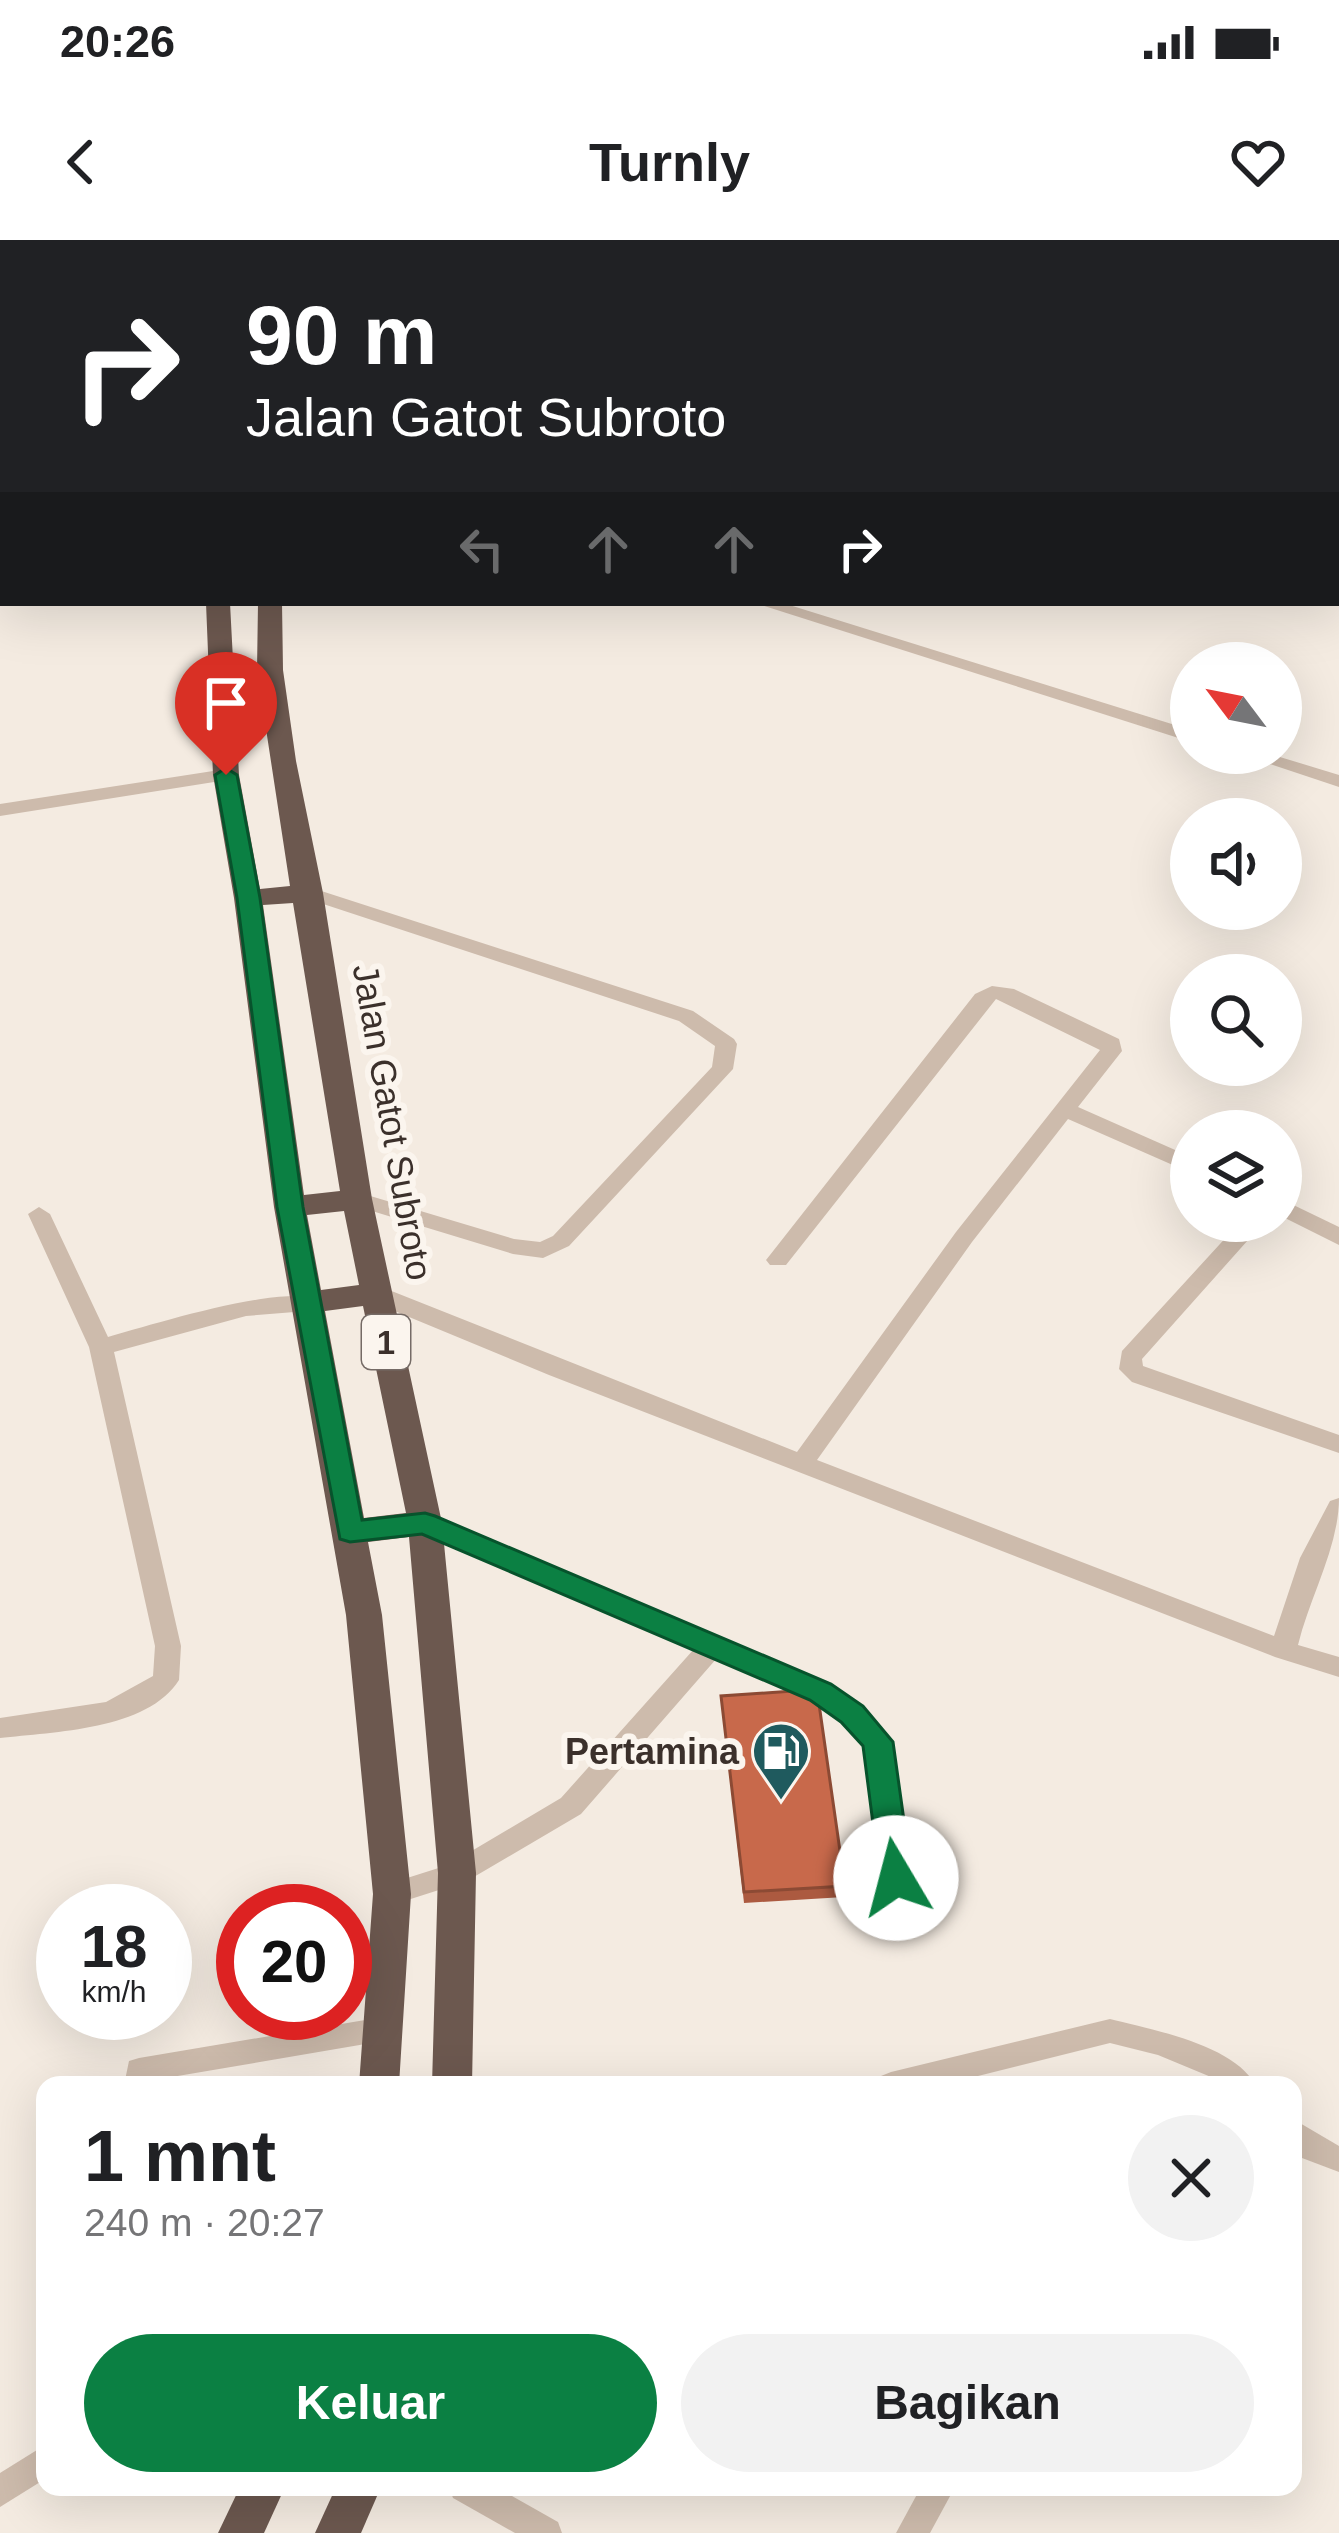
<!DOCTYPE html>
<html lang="id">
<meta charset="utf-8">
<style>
body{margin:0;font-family:Arial,sans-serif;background:#f2f2f2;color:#202124;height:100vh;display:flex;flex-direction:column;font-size:45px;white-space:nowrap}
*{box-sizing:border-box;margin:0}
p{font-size:39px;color:#757577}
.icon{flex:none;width:66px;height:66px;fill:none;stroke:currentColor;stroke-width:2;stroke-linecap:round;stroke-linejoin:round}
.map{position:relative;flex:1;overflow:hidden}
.details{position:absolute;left:36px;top:1836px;width:1266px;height:420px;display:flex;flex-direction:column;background:#fff;border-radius:24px;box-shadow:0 12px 48px #0002}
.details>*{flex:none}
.hud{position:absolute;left:0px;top:0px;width:1341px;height:366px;box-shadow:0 12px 48px #0002;background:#202124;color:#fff;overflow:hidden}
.needle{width:78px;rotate:302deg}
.fabs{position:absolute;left:1170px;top:402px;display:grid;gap:24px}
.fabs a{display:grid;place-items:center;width:132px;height:132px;border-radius:50%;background:#fff;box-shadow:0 12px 48px #0002;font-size:60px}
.speed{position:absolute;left:36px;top:1644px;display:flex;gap:24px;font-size:60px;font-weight:700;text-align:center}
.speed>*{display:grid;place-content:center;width:156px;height:156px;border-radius:50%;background:#fff;box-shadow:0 12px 48px #0002;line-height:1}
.speed small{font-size:30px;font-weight:400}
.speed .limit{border:18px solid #d22;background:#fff;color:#111}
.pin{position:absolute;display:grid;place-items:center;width:102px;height:102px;color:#fff;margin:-123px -51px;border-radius:50% 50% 50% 0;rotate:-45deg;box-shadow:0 0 12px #0007}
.pin .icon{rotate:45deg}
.me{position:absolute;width:132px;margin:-66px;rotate:352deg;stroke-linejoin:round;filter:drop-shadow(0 0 9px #0008)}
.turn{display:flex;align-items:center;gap:42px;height:252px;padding:0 48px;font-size:54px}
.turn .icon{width:156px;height:156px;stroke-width:2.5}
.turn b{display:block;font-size:84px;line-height:102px}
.lanes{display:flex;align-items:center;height:114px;padding:0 48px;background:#0003;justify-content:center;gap:60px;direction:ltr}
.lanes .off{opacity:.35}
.round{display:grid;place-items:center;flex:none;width:126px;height:126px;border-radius:63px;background:#f2f2f2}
.summary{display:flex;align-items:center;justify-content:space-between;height:204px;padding:0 48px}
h1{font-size:72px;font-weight:700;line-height:90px}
.primary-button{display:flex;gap:24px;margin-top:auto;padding:24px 48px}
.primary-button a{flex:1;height:138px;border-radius:72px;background:#0b8043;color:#fff;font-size:48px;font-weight:700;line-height:138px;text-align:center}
.primary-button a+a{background:#f2f2f2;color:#202124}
.status{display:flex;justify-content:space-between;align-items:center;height:84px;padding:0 60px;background:#fff;direction:ltr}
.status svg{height:33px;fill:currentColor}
header{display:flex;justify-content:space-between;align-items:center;height:156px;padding:0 48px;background:#fff;font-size:54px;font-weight:700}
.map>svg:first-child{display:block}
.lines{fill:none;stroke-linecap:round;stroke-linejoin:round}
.service{fill:#cdbbac;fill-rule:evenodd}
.minor{fill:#cdbbac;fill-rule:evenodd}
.trunk{fill:#6c584f;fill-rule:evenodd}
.wall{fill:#ac5a40}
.building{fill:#c8694b;stroke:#8c4a34;stroke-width:3}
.route{fill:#0b8043;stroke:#07532c;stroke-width:3}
.labels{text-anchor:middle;stroke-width:12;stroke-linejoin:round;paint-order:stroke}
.shield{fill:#fbf5ee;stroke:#756b66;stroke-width:3}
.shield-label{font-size:33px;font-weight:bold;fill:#3b302b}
.street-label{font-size:36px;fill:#3b302b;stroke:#fbf5ee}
.poi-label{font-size:36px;font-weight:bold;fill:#3b302b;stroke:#fbf5ee;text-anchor:end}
</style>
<div class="status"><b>20:26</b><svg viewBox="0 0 49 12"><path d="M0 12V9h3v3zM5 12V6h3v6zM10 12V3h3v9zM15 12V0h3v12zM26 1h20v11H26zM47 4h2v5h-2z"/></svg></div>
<header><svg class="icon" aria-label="back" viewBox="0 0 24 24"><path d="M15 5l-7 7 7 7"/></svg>Turnly<svg class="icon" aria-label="heart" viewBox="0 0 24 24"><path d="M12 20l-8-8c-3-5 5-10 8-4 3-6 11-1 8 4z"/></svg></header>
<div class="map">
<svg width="1339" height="2293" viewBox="0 0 1339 2293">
<rect width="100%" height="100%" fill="#f4ebe1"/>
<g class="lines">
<g class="service">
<rect x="326" y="0" width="16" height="3"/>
<polygon points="736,0 752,0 753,3 737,3"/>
<polygon points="763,0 785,0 788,3 766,3"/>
<rect x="0" y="86" width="3" height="10"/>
<polygon points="1339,164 1339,175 1338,175 1338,164"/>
<rect x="1338" y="267" width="1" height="10"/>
<rect x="1338" y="317" width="1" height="10"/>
<polygon points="755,363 783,363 1191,490 1191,502"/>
<polygon points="1237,513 1267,513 1339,535 1339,547"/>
<polygon points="226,529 236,535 233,539 0,576 0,564"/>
<polygon points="309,647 693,771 734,799 737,804 733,829 569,1006 543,1018 513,1014 349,964 346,959 357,952 514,999 540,1002 553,996 712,827 715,806 679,781 302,657 302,649"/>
<path d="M 992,746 L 1014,749 L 1119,799 L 1122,811 L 1078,867 L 1191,917 L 1191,933 L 1068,879 L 972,1002 L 817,1220 L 1274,1396 L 1300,1318 L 1330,1261 L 1339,1258 C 1339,1307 1310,1356 1298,1405 L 1339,1417 L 1339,1437 L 1275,1417 L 549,1135 L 368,1060 L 364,1054 L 376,1046 L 384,1048 L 797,1212 L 956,992 L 1100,810 L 996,759 L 786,1025 L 770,1025 L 766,1020 L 770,1015 L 975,754 Z"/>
<polygon points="1281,959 1339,987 1339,1005 1281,976"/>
<path d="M 39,967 L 50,974 L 108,1097 C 145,1087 295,1039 319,1063 L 307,1071 L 246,1076 L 114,1112 L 181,1406 L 179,1440 C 148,1490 53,1492 0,1498 L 0,1478 L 106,1462 L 153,1436 L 155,1406 L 89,1107 L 28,974 Z"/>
<polygon points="1241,981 1265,981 1142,1119 1143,1126 1339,1195 1339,1213 1132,1142 1119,1129 1122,1111"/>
<polygon points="425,1274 830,1445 861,1467 890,1502 916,1683 912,1691 902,1694 892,1691 888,1683 864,1505 843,1481 812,1459 717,1418 581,1574 467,1641 392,1665 382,1662 378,1654 382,1646 448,1625 561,1558 694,1409 416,1289 412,1283 416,1277"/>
<polygon points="383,1777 393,1780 398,1789 393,1798 383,1801 154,1840 154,1845 124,1845 129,1821 139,1818"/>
<path d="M 1110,1779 C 1150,1789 1235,1805 1255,1845 L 1220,1845 L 1211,1837 L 1158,1815 L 1110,1803 L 942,1845 L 876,1845 L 881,1836 L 891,1832 Z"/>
<polygon points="1293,1879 1339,1906 1339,1932 1302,1918 1293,1910"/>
<polygon points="45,2205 45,2239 0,2267 0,2233"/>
<polygon points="449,2247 496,2247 558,2282 562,2293 515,2293 453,2258"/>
<polygon points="921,2247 955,2247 930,2293 896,2293"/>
</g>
<polygon class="minor" points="3,327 3,341 0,342 0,328"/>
<g class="trunk">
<rect x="195" y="0" width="20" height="3"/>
<rect x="244" y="0" width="20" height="3"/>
<path d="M 206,363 L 230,363 L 239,535 L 260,649 L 290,646 L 257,430 L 258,363 L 282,363 L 283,430 L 296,521 L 323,653 L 372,959 L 442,1283 L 476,1633 L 472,1845 L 432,1845 L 438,1633 L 409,1297 L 368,1302 L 382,1375 L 411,1654 L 399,1845 L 359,1845 L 373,1654 L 346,1375 L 274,967 L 234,658 L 213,535 ZM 293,663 L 340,951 L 304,955 L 263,665 ZM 344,971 L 359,1045 L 321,1050 L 307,975 ZM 363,1066 L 406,1273 L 364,1278 L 325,1071 Z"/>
<polygon points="240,2247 285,2247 264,2293 218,2293"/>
<polygon points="336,2247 381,2247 361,2293 315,2293"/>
</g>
</g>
<polygon class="wall" points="721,1456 845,1646 844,1657 744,1663"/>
<g class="building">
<rect x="407" y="0" width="261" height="3"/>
<polygon points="807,1450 818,1457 845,1646 744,1652 721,1456"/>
</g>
<polygon class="route" points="226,528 237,535 260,658 303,967 362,1280 425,1273 435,1276 831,1444 863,1466 893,1502 912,1638 907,1647 896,1650 885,1647 880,1638 863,1506 841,1482 810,1460 422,1294 350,1302 340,1299 277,967 237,658 215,535"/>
<defs>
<g id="fuel-pin" transform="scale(3)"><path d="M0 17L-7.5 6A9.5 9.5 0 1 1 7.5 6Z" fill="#1f5a5e" stroke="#fbf5ee"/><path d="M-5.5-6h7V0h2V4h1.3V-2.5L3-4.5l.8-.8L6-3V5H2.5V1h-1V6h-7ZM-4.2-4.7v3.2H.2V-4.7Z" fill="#fff"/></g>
</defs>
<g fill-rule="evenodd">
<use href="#fuel-pin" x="781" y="1511"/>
</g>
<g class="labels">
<rect class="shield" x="362" y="1075" width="48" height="54" rx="9"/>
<g class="shield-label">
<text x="386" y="1114">1</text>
</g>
<g class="street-label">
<text transform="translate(393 882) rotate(80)" y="13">Jalan Gatot Subroto</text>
</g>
<g class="poi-label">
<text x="739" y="1524">Pertamina</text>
</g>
</g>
</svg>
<div class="fabs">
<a><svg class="needle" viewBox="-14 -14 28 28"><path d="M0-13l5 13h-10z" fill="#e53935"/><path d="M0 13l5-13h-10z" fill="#757577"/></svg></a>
<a><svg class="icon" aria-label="sound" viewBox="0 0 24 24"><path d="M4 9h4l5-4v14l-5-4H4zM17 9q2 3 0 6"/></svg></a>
<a><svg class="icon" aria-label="search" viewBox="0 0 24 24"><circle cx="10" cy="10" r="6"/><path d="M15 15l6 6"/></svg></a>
<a><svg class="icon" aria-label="layers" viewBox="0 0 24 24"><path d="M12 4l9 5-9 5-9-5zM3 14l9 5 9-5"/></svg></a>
</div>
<div class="speed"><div>18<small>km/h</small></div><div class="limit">20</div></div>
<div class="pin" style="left:226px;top:535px;background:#d93025"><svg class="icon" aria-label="arrive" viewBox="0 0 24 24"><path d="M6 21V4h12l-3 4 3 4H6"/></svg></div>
<svg class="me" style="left:896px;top:1638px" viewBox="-20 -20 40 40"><circle r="19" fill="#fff"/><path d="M0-13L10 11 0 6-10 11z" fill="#0b8043"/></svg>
<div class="hud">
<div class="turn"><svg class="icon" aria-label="right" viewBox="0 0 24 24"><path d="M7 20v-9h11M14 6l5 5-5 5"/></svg><div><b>90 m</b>Jalan Gatot Subroto</div></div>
<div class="lanes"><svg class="icon off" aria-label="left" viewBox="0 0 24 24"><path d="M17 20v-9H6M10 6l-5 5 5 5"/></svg><svg class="icon off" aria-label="ahead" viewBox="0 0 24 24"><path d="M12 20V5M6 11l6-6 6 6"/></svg><svg class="icon off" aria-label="ahead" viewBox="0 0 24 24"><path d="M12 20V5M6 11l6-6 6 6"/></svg><svg class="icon" aria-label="right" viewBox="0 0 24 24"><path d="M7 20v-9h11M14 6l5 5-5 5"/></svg></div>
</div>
<section class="details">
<div class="summary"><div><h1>1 mnt</h1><p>240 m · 20:27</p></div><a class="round"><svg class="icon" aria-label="close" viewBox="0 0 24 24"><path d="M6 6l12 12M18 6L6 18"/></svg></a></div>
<div class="primary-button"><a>Keluar</a><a>Bagikan</a></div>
</section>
</div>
